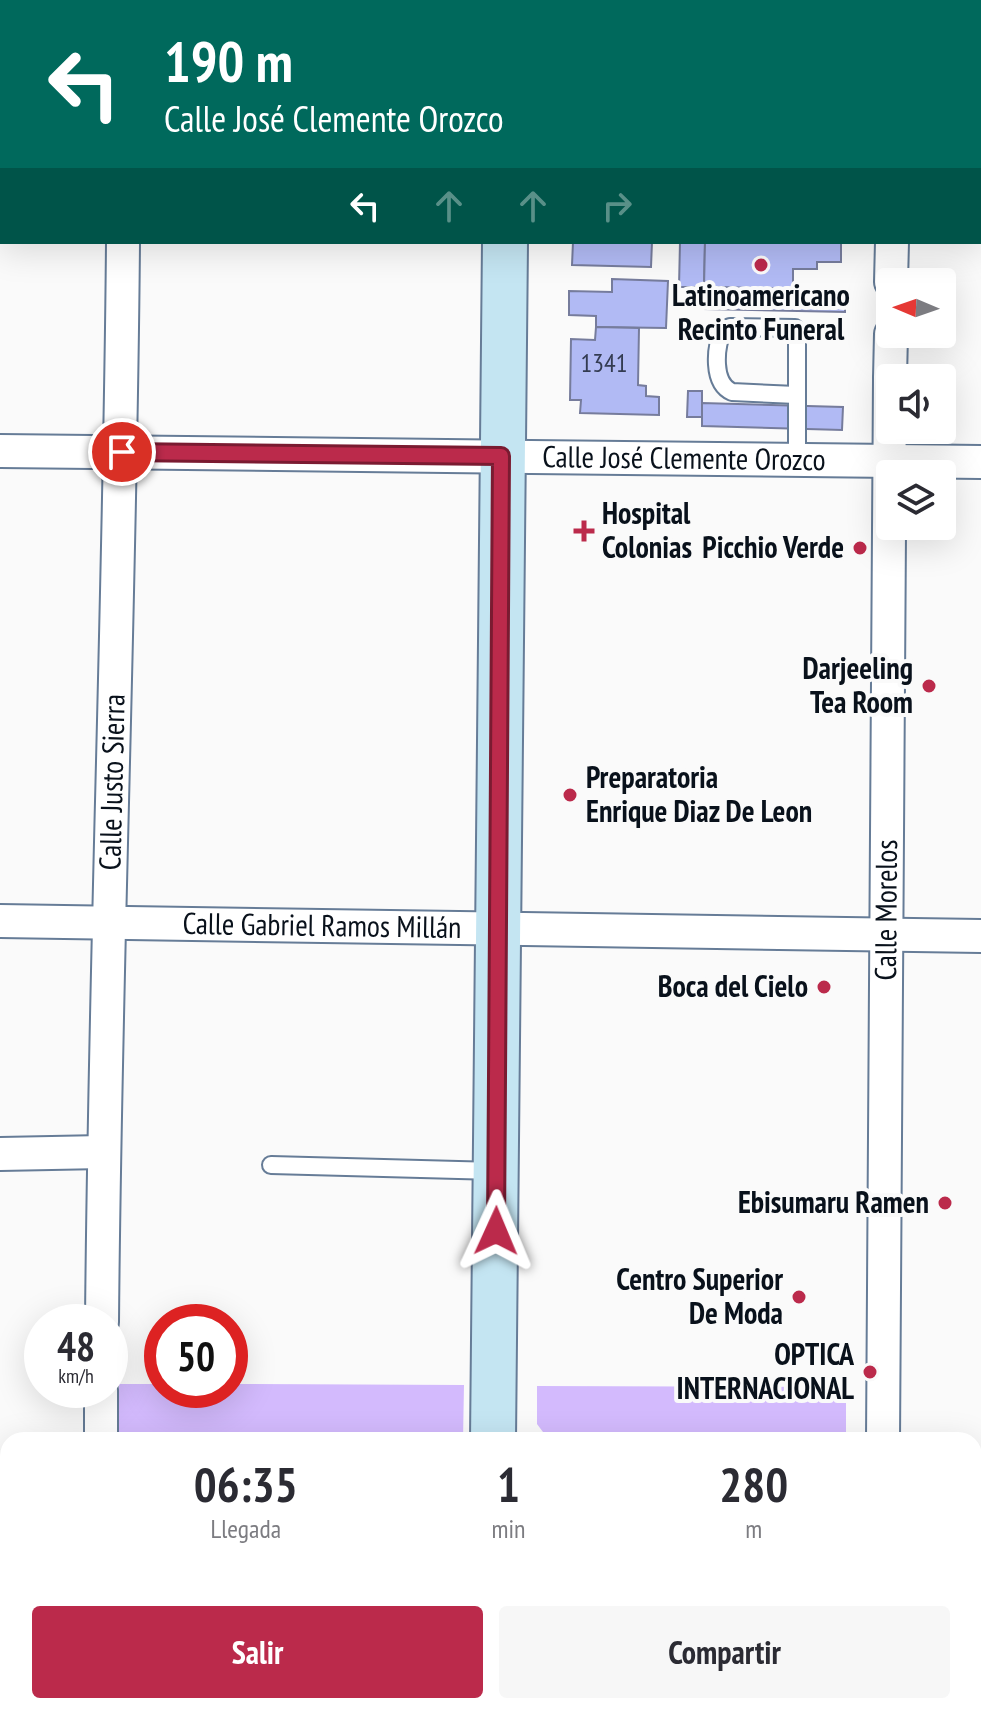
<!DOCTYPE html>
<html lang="es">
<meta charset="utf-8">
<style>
body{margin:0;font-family:"PT Sans Narrow",sans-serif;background:#f7f7f7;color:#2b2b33;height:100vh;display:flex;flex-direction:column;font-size:30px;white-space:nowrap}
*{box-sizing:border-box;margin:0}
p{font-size:26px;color:#7c7c81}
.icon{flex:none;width:44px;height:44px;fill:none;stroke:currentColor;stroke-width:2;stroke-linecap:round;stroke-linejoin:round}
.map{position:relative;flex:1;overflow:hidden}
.drawer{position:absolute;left:0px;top:1432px;width:982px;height:282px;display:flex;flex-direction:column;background:#fff;border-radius:24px 24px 0 0;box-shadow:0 8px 32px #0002}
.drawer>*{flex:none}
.top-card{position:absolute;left:0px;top:0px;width:982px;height:244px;box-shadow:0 8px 32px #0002;background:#00695c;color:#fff;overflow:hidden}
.needle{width:52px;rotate:272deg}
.fabs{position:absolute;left:876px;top:268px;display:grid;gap:16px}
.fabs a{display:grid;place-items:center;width:80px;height:80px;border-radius:8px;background:#fff;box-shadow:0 8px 32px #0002;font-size:40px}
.speed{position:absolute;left:24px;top:1304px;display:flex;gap:16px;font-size:40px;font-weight:700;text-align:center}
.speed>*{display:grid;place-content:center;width:104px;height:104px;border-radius:50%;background:#fff;box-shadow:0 8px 32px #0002;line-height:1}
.speed small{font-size:20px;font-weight:400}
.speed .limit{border:12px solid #d22;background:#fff;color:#111}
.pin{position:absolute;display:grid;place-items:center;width:68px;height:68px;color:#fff;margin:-34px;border:4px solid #fff;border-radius:50%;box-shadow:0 2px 8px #0007}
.me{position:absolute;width:88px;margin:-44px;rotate:1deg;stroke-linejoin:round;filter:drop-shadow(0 0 6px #0008)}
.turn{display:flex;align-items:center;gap:28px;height:168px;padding:0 32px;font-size:36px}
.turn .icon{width:104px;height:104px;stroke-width:2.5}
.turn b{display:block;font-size:56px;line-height:68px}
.lanes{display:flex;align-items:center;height:76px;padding:0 32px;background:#0003;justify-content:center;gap:40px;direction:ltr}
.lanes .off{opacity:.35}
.eta{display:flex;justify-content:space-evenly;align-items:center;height:136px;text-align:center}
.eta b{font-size:48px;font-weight:600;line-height:56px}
.action{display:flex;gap:16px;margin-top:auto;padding:16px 32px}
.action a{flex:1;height:92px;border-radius:8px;background:#bb2a4b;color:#fff;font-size:32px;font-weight:600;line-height:92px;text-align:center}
.action a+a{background:#f7f7f7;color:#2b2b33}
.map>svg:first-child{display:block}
.green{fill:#d3bafd}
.building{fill:#b1baf4;stroke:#767c9c;stroke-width:2}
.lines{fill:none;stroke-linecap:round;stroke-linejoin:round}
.lane-casing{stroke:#667c97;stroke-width:20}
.street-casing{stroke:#667c97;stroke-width:36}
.secondary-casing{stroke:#667c97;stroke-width:48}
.lane{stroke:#fff;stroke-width:16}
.street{stroke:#fff;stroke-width:32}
.secondary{stroke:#c4e5f2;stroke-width:44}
.route-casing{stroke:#7a1b31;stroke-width:20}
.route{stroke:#bb2a4b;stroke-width:14}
.poi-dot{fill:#bb2a4b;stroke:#fafafa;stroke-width:3}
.labels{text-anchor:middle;stroke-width:8;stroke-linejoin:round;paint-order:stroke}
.number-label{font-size:26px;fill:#333b51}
.poi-label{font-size:30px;font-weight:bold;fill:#09111b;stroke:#fafafa;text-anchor:end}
.street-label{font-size:30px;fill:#09111b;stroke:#fafafa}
</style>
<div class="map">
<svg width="981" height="1713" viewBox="0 0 981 1713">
<rect width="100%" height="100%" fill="#fafafa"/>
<g class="green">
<polygon points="119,1384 162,1384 162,1390 230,1390 230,1384 464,1385 463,1440 118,1440"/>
<polygon points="537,1386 846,1387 846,1440 549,1440 537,1424"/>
<rect x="0" y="1503" width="8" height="58"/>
<rect x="974" y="1506" width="7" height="55"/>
</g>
<g class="building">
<polygon points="573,242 652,242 651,267 572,265"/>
<polygon points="680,242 705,242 704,287 679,287"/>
<polygon points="705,242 841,242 841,262 817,262 817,269 793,269 793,289 704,287"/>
<polygon points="612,279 668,281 666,328 596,327 596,316 569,315 569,291 612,292"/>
<polygon points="704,287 845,290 845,312 704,309"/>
<polygon points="596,327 639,328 638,385 646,386 646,396 659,397 659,415 580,413 581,400 570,400 571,339 595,340"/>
<polygon points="688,391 702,391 702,417 687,417"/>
<polygon points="702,403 843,407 842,430 702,426"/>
<rect x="0" y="1617" width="8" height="74"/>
<polygon points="0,1691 8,1691 8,1706 35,1706 35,1713 0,1713"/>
<rect x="549" y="1706" width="320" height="7"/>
</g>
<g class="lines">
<g class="lane-casing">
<g id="lane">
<polyline points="661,2 661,0"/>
<path d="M 796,395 L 732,392 C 712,383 715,348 723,330 L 730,327 L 795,328 L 797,336 L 797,460"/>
<polyline points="271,1165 496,1171"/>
</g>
</g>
<g class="street-casing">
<g id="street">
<polyline points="126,2 126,0"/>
<polyline points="895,2 895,0"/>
<polyline points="891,282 892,242"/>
<polyline points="890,378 891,334"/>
<path id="s1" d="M 0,451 L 981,462"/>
<path id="s2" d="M 0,921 L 981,936"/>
<polyline points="0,1154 103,1152"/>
<path id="s3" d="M 102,1322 C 105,962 120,602 123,242"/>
<polyline points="101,1440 101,1390"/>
<path id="s4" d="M 883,1440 L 890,380"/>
<polyline points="79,1713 79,1706"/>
<polyline points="915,1713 916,1706"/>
</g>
</g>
<g class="secondary-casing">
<g id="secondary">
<polyline points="508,2 508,0"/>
<polyline points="493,1440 505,242"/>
<polyline points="0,1482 8,1482"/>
<polyline points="974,1487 981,1487"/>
<polyline points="0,1581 8,1581"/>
<polyline points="974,1585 981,1585"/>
<polyline points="489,1713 490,1706"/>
</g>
</g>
<use href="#lane" class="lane"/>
<use href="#street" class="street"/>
<use href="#secondary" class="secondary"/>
</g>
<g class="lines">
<g class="route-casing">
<polyline id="route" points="122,452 501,456 496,1231"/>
</g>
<use href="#route" class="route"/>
</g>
<g class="poi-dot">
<circle cx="761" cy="265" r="8"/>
<path d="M580 519h8v8h8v8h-8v8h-8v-8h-8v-8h8z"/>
<circle cx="860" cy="548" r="8"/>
<circle cx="929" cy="686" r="8"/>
<circle cx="570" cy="795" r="8"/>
<circle cx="824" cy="987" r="8"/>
<circle cx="945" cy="1203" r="8"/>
<circle cx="799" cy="1297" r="8"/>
<circle cx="870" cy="1372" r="8"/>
</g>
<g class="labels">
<g class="number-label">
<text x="604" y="372">1341</text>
</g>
<g class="poi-label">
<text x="761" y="306" text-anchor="middle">Latinoamericano<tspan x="761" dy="34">Recinto Funeral</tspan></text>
<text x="602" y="524" text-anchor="start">Hospital<tspan x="602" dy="34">Colonias</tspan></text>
<text x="844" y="558">Picchio Verde</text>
<text x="913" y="679">Darjeeling<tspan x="913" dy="34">Tea Room</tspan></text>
<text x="586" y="788" text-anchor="start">Preparatoria<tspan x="586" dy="34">Enrique Diaz De Leon</tspan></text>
<text x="808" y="997">Boca del Cielo</text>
<text x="929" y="1213">Ebisumaru Ramen</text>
<text x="783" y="1290">Centro Superior<tspan x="783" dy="34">De Moda</tspan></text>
<text x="854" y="1365">OPTICA<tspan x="854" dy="34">INTERNACIONAL</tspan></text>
</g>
<g class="street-label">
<text dy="10" stroke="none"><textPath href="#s1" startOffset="684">Calle José Clemente Orozco</textPath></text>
<text dy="10" stroke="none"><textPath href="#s3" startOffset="540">Calle Justo Sierra</textPath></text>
<text dy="10" stroke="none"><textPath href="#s4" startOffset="530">Calle Morelos</textPath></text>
<text dy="10" stroke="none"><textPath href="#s2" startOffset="322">Calle Gabriel Ramos Millán</textPath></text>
</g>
</g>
</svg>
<div class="fabs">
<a><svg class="needle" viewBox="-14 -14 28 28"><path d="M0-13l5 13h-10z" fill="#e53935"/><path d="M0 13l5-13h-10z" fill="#7c7c81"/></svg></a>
<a><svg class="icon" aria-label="sound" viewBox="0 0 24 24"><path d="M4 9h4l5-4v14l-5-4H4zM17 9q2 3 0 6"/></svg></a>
<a><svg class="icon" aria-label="layers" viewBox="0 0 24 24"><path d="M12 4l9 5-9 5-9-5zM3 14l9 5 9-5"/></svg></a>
</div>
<div class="speed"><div>48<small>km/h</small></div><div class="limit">50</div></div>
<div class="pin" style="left:122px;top:452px;background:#d93025"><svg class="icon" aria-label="arrive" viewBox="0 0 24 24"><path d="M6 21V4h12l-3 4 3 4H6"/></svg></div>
<svg class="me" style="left:496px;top:1231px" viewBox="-20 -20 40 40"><path d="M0-17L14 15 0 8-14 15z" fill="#bb2a4b" stroke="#fff" stroke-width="4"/></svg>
<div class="top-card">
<div class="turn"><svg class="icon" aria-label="left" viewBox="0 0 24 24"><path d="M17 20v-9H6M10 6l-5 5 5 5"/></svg><div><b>190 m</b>Calle José Clemente Orozco</div></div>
<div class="lanes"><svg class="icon" aria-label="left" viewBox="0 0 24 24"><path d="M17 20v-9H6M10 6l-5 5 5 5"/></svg><svg class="icon off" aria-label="ahead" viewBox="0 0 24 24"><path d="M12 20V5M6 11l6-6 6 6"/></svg><svg class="icon off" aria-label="ahead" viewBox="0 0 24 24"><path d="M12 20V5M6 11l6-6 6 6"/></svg><svg class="icon off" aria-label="right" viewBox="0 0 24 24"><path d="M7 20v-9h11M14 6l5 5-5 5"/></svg></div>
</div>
<section class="drawer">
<div class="eta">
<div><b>06:35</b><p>Llegada</p></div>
<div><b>1</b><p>min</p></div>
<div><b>280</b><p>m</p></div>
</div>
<div class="action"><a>Salir</a><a>Compartir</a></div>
</section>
</div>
